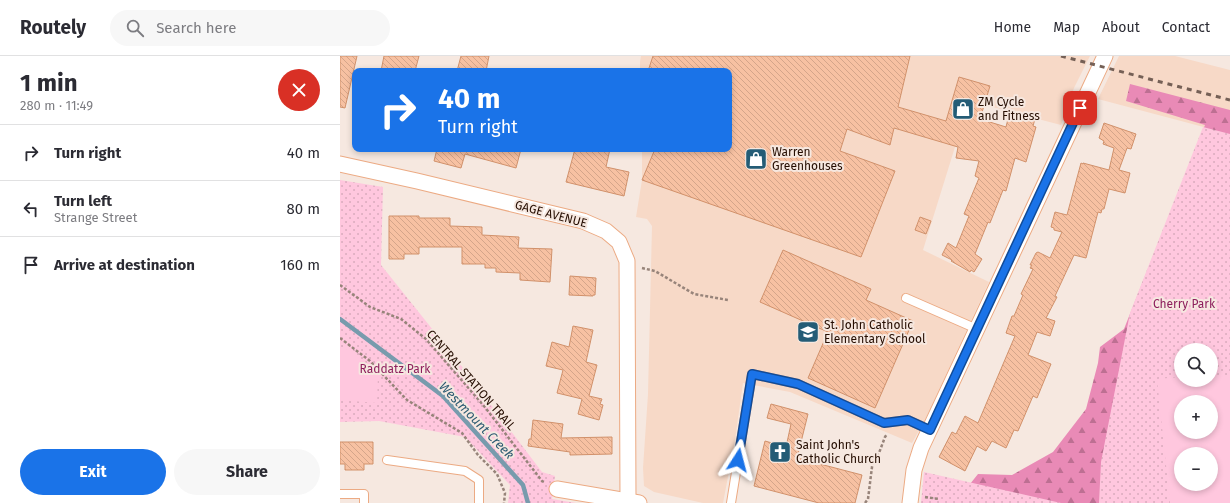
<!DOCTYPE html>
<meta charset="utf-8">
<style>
body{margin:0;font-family:"Fira Sans",sans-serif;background:#f7f7f7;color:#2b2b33;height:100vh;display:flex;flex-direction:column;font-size:15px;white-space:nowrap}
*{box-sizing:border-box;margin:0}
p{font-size:13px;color:#7c7c81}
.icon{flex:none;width:22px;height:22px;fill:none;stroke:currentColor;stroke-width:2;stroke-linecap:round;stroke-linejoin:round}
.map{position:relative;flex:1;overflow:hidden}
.panel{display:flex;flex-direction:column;background:#fff;width:340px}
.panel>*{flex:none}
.hud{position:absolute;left:12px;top:12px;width:380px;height:84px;border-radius:8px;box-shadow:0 2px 6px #0003;background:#1a73e8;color:#fff;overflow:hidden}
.fabs{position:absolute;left:834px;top:287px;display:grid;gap:8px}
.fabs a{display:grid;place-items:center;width:44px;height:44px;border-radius:50%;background:#fff;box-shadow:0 2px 6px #0003;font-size:20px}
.pin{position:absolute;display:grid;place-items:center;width:34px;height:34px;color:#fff;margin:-17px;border-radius:8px;box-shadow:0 2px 6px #0006}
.me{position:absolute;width:44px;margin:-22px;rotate:9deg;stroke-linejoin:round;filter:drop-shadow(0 0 3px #0008)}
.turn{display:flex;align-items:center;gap:14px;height:84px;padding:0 20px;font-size:18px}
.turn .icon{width:52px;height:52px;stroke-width:2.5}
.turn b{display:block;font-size:28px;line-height:34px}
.round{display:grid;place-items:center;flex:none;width:42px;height:42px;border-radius:21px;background:#f7f7f7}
.overview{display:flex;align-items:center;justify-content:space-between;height:68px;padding:0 20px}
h1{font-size:24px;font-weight:700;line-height:30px}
.primary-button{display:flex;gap:8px;margin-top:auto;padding:8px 20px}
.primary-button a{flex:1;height:46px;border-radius:24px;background:#1a73e8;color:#fff;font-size:16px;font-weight:700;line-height:46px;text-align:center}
.primary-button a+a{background:#f7f7f7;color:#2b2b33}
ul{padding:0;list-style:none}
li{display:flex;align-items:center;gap:12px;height:56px;padding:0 20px;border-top:1px solid #e1e1e2}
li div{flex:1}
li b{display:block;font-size:15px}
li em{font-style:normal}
header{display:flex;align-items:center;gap:24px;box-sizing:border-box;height:56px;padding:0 20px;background:#fff;border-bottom:1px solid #e1e1e2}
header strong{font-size:19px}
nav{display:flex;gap:22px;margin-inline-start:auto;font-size:14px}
.search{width:280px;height:36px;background:#f7f7f7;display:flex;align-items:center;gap:10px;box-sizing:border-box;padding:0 14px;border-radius:22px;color:#7c7c81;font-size:15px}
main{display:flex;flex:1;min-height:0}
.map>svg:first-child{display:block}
.built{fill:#f7d9c7}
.forest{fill:url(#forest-firs)}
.park{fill:url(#park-dots);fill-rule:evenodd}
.garden{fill:#ffc7de;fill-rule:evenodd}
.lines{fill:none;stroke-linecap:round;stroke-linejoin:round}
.stream{stroke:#789bad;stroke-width:4.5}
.building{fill:url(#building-back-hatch);stroke:#d1916b}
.service-casing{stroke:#ecaa83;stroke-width:10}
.minor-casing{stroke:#ecaa83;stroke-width:17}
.path{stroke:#97847a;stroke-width:2.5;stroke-dasharray:3 2;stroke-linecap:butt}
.service{stroke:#fff;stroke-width:8}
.minor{stroke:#fff;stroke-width:15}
.rail{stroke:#756056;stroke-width:3;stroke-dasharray:5 5;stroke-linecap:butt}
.route-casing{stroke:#114b97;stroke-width:10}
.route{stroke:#1a73e8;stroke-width:7}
.labels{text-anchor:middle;stroke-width:4;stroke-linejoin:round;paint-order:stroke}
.poi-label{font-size:12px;fill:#250d01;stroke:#f6e8e0;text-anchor:start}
.street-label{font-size:12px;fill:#250d01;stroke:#f6e8e0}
.park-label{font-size:12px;fill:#8e1f5d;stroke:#f6e8e0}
.water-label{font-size:13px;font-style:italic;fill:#2e5c73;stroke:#f6e8e0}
</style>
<header>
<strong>Routely</strong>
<div class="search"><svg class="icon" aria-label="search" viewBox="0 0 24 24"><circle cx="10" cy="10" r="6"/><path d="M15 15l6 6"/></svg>Search here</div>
<nav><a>Home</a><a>Map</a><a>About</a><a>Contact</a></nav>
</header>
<main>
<section class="panel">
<div class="overview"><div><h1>1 min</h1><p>280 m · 11:49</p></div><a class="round" style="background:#d93025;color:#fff"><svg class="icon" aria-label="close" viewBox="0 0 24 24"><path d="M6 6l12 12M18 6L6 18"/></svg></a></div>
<ul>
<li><svg class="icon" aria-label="right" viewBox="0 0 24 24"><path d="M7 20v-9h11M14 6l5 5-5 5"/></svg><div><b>Turn right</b></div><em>40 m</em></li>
<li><svg class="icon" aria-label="left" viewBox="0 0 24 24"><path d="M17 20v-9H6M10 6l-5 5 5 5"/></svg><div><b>Turn left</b><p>Strange Street</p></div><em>80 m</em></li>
<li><svg class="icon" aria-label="arrive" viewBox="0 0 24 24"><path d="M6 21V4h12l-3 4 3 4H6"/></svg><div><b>Arrive at destination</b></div><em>160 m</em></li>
</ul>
<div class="primary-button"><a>Exit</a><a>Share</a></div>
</section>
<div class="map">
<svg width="890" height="447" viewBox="0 0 890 447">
<defs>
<pattern id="forest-firs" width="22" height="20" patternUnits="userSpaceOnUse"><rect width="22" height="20" fill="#e98ab6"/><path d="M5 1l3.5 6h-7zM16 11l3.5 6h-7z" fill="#bd6f92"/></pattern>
<pattern id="park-dots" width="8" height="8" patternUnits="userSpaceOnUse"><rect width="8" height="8" fill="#ffc7de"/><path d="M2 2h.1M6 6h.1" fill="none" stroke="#daaabd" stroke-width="1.8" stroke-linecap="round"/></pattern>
<pattern id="building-back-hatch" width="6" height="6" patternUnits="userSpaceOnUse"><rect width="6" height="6" fill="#f7c1a2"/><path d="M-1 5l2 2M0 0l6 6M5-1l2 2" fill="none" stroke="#d4a58a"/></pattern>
</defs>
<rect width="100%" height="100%" fill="#f6e8e0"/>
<g class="built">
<polygon points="301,0 750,0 734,32 721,69 637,47 622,92 615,91 583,194 649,226 585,364 572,387 450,336 403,327 395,384 383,447 363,447 314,436 304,430 303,412 308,338 312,170 307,163 296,161 302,124 302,93 389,93 389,15 300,15 300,6"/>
<polygon points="779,0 835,0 890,14 890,78 758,43"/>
</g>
<polygon class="forest" points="790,28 890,54 890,93 788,447 680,447 626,433 638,418 672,419 713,396 746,353 758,307 760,291 784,273 865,69 786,45"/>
<g class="park">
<path d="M 863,71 L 890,78 L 890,447 L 759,447 L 761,406 L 790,257 ZM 841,294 L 871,294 L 871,324 L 841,324 ZM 841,346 L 871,346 L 871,376 L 841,376 ZM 841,398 L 871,398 L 871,428 L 841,428 Z"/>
<polygon points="0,124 43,131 41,209 117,304 202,416 215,420 212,443 236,447 168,447 170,429 125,381 39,365 0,366"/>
<polygon points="584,416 721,447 581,447"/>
</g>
<g class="garden">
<polygon points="4,291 38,317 37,347 0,344 0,292"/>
<path d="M 890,319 L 890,447 L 830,447 L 817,323 L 841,321 L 841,324 L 871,324 L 871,320 ZM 841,346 L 871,346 L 871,376 L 841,376 ZM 841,398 L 871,398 L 871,428 L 841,428 Z"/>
</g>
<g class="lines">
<polyline class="stream" points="0,263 103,340 183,429 188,447"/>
</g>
<g class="building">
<polygon points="0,0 17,0 5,52 0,51"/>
<polygon points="44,0 79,0 75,15 41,15"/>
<polygon points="121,0 149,0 146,15 117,15"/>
<polygon points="313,0 570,0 558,51 606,65 619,21 650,30 640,63 666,71 668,63 672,64 674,57 695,63 693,70 696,71 686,106 675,102 666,135 663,134 650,167 648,166 635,198 642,203 634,216 631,214 630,216 611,205 612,204 602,199 608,187 616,192 629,160 624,158 639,122 635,120 639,105 616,102 618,91 554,72 550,89 507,73 500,95 555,115 521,201 302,124 315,93 389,93 389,15 308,15"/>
<polygon points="764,67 796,78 791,93 787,92 779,114 790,117 785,137 769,133 764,153 762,153 761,157 758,156 746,202 734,199 715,240 717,241 706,262 715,265 710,280 697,276 688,299 711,308 697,342 693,340 678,375 674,374 666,392 652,385 646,395 637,390 625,415 599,401 612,376 616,378 625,360 638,367 675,280 666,277 672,260 674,260 683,239 681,238 693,213 690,212 692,209 690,209 696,197 698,196 710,202 722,176 714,174 714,172 711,171 715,156 727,159 741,107 743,108 743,107 769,114 774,92 763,88 764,85 759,82"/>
<polygon points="97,93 181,93 176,112 125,98 121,112 94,105"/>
<polygon points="235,93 270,93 266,111 289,116 284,140 226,126"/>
<polygon points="49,160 79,160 79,162 110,162 110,170 142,171 142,179 179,181 178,192 212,193 210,226 180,224 180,217 156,216 156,212 145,212 145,208 122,208 122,191 79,191 79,198 64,198 64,203 49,203"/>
<polygon points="580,161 591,165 586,178 575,174"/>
<polygon points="443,194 531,233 526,244 573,265 535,352 468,322 488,276 420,246"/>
<polygon points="230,220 256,222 255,239 253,239 253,240 229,239"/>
<polygon points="233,270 253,274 246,306 257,309 249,340 262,343 260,348 263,349 259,364 238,358 242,343 217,337 223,314 206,310 212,286 229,291"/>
<polygon points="431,348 468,358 457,402 522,419 515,447 479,447 414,430 425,385 446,391 451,368 427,362"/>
<polygon points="193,364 223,368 221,382 272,381 272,398 230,399 230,396 188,390 189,383 191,383"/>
<polygon points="0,386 33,386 33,408 24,408 24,414 5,414 5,408 0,408"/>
</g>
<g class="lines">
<g class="service-casing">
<g id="service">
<polyline points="566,242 637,273"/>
<polyline points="47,404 125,415 139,424 139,447"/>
<polyline points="0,438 24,438 24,447"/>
<polyline points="391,447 412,318 458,328 544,367 568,364 590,374"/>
</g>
</g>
<g class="minor-casing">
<g id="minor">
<polyline points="0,108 77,125 243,165 266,175 279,186 287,205 288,445"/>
<polyline points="217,433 299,447"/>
<polyline points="570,447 574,414 581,392 765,0"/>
</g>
</g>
<g class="path">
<polyline points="302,212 315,215 354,238 388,244"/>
<polyline points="0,229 30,251 61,263 86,283 144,350 202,425 204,426"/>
<polyline points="0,282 30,305 67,344 122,377 138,399 157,418 165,437 164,447"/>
<polyline points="585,441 599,443"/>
<polyline points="525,447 528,443 533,403 539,397 545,381 547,378"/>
</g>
<use href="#service" class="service"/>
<use href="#minor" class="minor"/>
<polyline class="rail" points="721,0 890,44"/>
</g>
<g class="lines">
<g class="route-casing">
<polyline id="route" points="398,404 412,318 458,328 544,367 568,364 590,374 740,52"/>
</g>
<use href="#route" class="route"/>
</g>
<defs>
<g id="shop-square" transform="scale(1.15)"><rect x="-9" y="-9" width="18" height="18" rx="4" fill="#245c76" stroke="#f6e8e0"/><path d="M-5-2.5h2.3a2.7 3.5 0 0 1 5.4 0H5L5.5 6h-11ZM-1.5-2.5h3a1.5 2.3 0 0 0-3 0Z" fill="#fff"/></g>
<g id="school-square" transform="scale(1.15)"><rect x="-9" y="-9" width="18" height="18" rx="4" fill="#245c76" stroke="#f6e8e0"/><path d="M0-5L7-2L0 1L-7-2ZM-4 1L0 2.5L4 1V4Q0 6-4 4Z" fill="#fff"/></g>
<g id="church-square" transform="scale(1.15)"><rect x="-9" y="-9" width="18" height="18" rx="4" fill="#245c76" stroke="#f6e8e0"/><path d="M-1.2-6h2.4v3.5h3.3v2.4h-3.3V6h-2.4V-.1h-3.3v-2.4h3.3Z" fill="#fff"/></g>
</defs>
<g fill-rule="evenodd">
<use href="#shop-square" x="623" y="53"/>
<use href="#shop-square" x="416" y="103"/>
<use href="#school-square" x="468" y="276"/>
<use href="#church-square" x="440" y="396"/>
</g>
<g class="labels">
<g class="poi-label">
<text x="638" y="50">ZM Cycle<tspan x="638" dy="14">and Fitness</tspan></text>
<text x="432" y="100">Warren<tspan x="432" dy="14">Greenhouses</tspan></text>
<text x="484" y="273">St. John Catholic<tspan x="484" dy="14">Elementary School</tspan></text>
<text x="456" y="393">Saint John's<tspan x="456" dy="14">Catholic Church</tspan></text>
</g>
<g class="street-label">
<text transform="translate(211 158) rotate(15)" y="4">GAGE AVENUE</text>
<text transform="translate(131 324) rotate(49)" y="4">CENTRAL STATION TRAIL</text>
</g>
<g class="park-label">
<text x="844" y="252">Cherry Park</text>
<text x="55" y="317">Raddatz Park</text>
</g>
<g class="water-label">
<text transform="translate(137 364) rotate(46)" y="5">Westmount Creek</text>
</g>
</g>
</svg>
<div class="fabs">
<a><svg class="icon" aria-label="search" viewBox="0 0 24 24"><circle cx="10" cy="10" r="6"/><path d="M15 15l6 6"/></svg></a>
<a>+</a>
<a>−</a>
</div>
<div class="pin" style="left:740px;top:52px;background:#d93025"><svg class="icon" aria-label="arrive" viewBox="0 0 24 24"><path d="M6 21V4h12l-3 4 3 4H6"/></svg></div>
<svg class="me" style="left:398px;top:404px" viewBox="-20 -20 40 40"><path d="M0-17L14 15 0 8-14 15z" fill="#1a73e8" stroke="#fff" stroke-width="4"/></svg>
<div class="hud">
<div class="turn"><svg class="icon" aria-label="right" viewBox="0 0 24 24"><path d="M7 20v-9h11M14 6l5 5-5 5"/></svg><div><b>40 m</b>Turn right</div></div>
</div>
</div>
</main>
